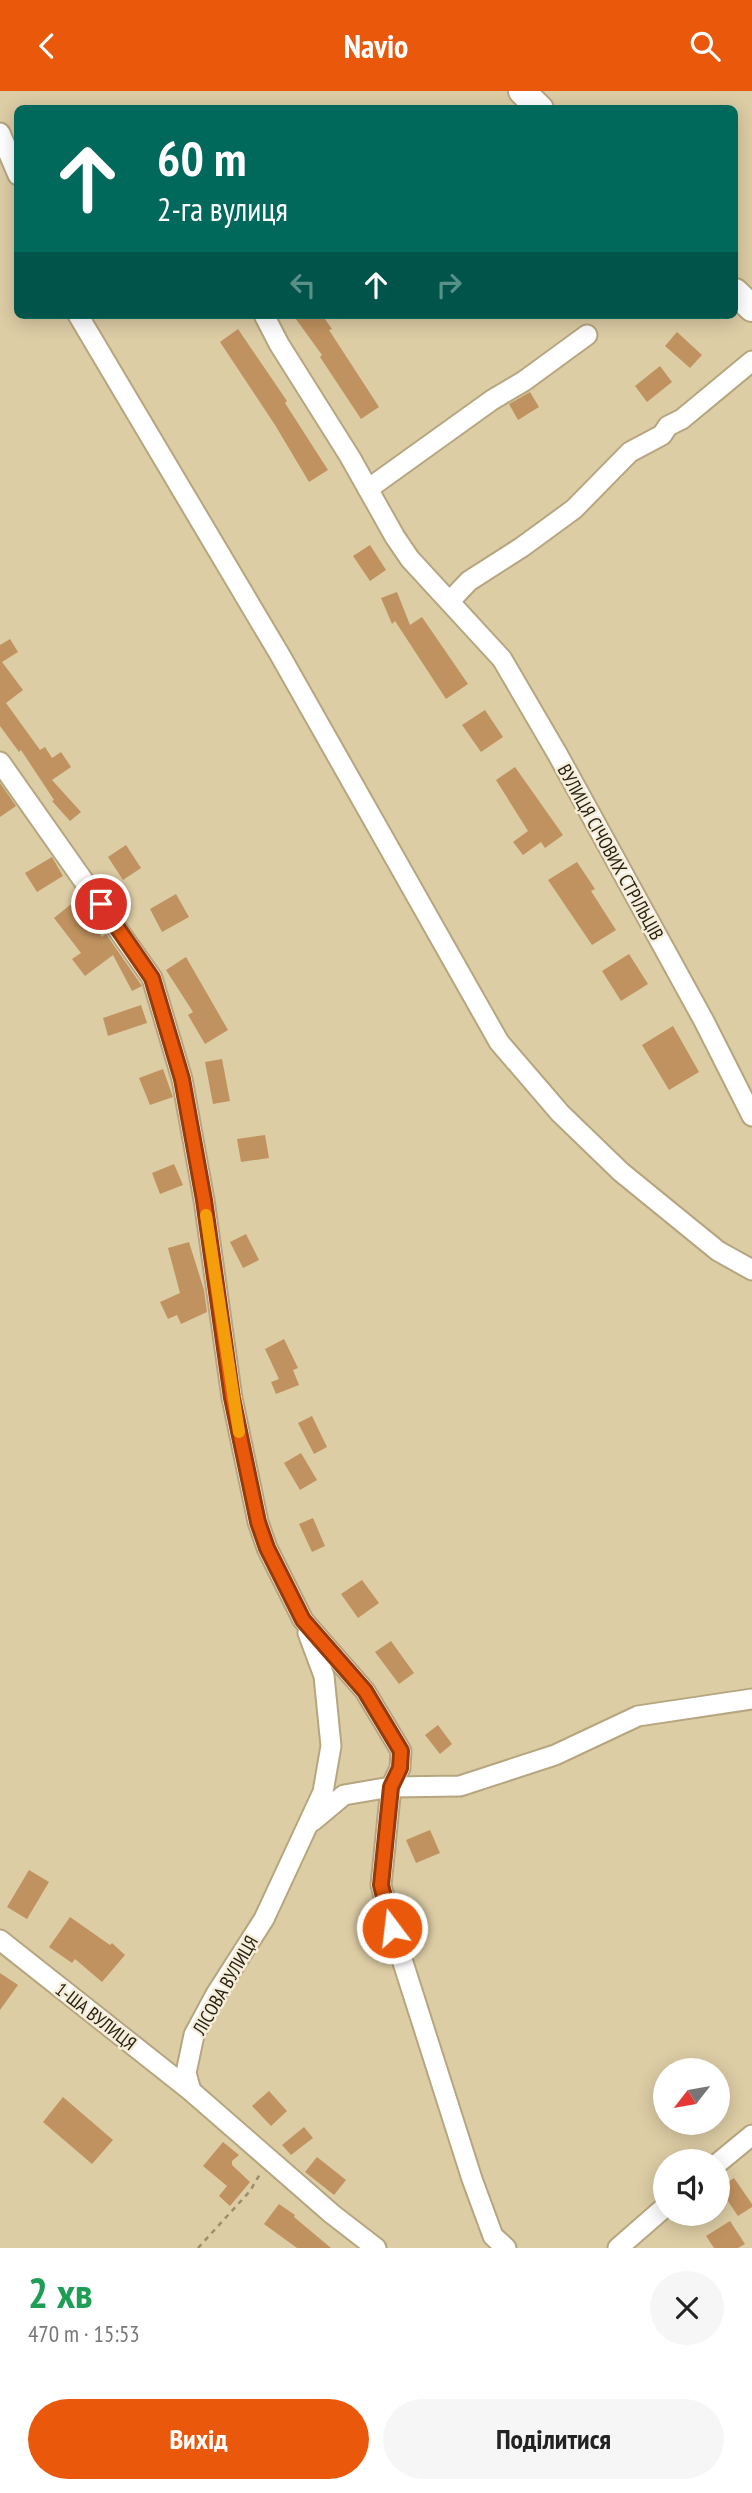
<!DOCTYPE html>
<html lang="uk">
<meta charset="utf-8">
<style>
body{margin:0;font-family:"PT Sans Narrow",sans-serif;background:#f6f6f6;color:#222;height:100vh;display:flex;flex-direction:column;font-size:26px;white-space:nowrap}
*{box-sizing:border-box;margin:0}
p{font-size:23px;color:#767676}
.icon{flex:none;width:38px;height:38px;fill:none;stroke:currentColor;stroke-width:2;stroke-linecap:round;stroke-linejoin:round}
.map{position:relative;height:2157px;overflow:hidden}
.drawer{display:flex;flex-direction:column;background:#fff;flex:1}
.drawer>*{flex:none}
.hud{position:absolute;left:14px;top:14px;width:724px;height:214px;border-radius:10px;box-shadow:0 4px 18px #0003;background:#00695c;color:#fff;overflow:hidden}
.needle{width:46px;rotate:239deg}
.buttons{position:absolute;left:653px;top:1967px;display:grid;gap:14px}
.buttons a{display:grid;place-items:center;width:77px;height:77px;border-radius:50%;background:#fff;box-shadow:0 4px 18px #0003;font-size:35px}
.pin{position:absolute;display:grid;place-items:center;width:60px;height:60px;color:#fff;margin:-30px;border:4px solid #fff;border-radius:50%;box-shadow:0 2px 7px #0007}
.me{position:absolute;width:77px;margin:-38px;rotate:345deg;stroke-linejoin:round;filter:drop-shadow(0 0 5px #0008)}
.turn{display:flex;align-items:center;gap:24px;height:147px;padding:0 28px;font-size:32px}
.turn .icon{width:91px;height:91px;stroke-width:2.5}
.turn b{display:block;font-size:49px;line-height:60px}
.lanes{display:flex;align-items:center;height:66px;padding:0 28px;background:#0003;justify-content:center;gap:35px;direction:ltr}
.lanes .off{opacity:.35}
.round{display:grid;place-items:center;flex:none;width:74px;height:74px;border-radius:37px;background:#f6f6f6}
.head{display:flex;align-items:center;justify-content:space-between;height:119px;padding:0 28px}
h1{font-size:42px;font-weight:800;line-height:52px;color:#1e9e55}
.button{display:flex;gap:14px;margin-top:auto;padding:14px 28px}
.button a{flex:1;height:80px;border-radius:42px;background:#ea580c;color:#fff;font-size:28px;font-weight:800;line-height:80px;text-align:center}
.button a+a{background:#f6f6f6;color:#222}
header{display:flex;justify-content:space-between;align-items:center;height:91px;padding:0 28px;background:#ea580c;color:#fff;font-size:32px;font-weight:800}
.map>svg:first-child{display:block}
.building{fill:#c0925f}
.lines{fill:none;stroke-linecap:round;stroke-linejoin:round}
.minor-casing{stroke:#b6a680;stroke-width:23}
.secondary-casing{stroke:#b6a680;stroke-width:30}
.path{stroke:#9b8e6f;stroke-width:2.5;stroke-dasharray:5 5;stroke-linecap:butt}
.minor{stroke:#fff;stroke-width:19}
.secondary{stroke:#fff;stroke-width:26}
.route-casing{stroke:#983908;stroke-width:18}
.route{stroke:#ea580c;stroke-width:12}
.slow{stroke:#f59e0b;stroke-width:12}
.labels{text-anchor:middle;stroke-width:5;stroke-linejoin:round;paint-order:stroke}
.street-label{font-size:19px;fill:#251f10;stroke:#f6eeda}
</style>
<header><svg class="icon" aria-label="back" viewBox="0 0 24 24"><path d="M15 5l-7 7 7 7"/></svg>Navio<svg class="icon" aria-label="search" viewBox="0 0 24 24"><circle cx="10" cy="10" r="6"/><path d="M15 15l6 6"/></svg></header>
<div class="map">
<svg width="752" height="2157" viewBox="0 0 752 2157">
<rect width="100%" height="100%" fill="#ddcda5"/>
<g class="building">
<polygon points="293,224 322,224 332,238 329,239 379,316 361,328 320,266 322,264"/>
<polygon points="238,238 287,310 285,312 328,379 309,391 275,334 220,251"/>
<polygon points="677,241 702,264 690,277 665,255"/>
<polygon points="660,275 672,291 647,311 635,295"/>
<polygon points="530,301 539,316 518,329 509,313"/>
<polygon points="370,454 386,479 370,490 353,465"/>
<polygon points="397,501 410,534 422,526 468,593 446,608 395,530 392,533 381,507"/>
<polygon points="10,548 18,561 2,571 23,599 6,612 40,659 45,656 52,667 61,661 71,676 52,689 81,721 70,730 52,710 54,709 21,659 19,661 0,635 0,554"/>
<polygon points="485,619 503,646 481,661 462,634"/>
<polygon points="515,676 563,744 545,757 541,751 523,764 513,751 528,740 496,689"/>
<polygon points="0,692 16,715 0,726"/>
<polygon points="126,754 141,777 123,789 108,766"/>
<polygon points="52,766 63,785 37,801 25,782"/>
<polygon points="577,771 595,798 591,800 616,839 592,854 548,789"/>
<polygon points="176,803 189,826 162,841 150,818"/>
<polygon points="75,810 102,846 106,843 142,895 132,900 113,864 85,885 72,868 81,862 54,827"/>
<polygon points="629,863 648,893 621,910 602,880"/>
<polygon points="186,866 228,939 205,953 188,924 193,921 166,879"/>
<polygon points="141,914 147,932 108,945 103,927"/>
<polygon points="673,935 699,981 669,999 642,954"/>
<polygon points="222,968 230,1010 213,1013 205,971"/>
<polygon points="163,978 173,1006 150,1014 139,987"/>
<polygon points="265,1044 269,1067 241,1071 237,1048"/>
<polygon points="174,1073 183,1094 160,1103 152,1082"/>
<polygon points="246,1143 259,1169 243,1177 230,1151"/>
<polygon points="189,1151 204,1199 207,1221 181,1233 177,1224 168,1228 160,1211 180,1202 168,1157"/>
<polygon points="284,1248 298,1277 293,1279 299,1294 276,1303 271,1291 279,1288 265,1258"/>
<polygon points="312,1325 327,1356 314,1363 298,1332"/>
<polygon points="301,1362 317,1389 300,1399 284,1372"/>
<polygon points="313,1427 325,1455 312,1461 299,1433"/>
<polygon points="362,1489 379,1512 358,1527 341,1503"/>
<polygon points="391,1550 414,1582 399,1593 375,1561"/>
<polygon points="438,1634 452,1653 440,1663 425,1644"/>
<polygon points="430,1739 440,1762 416,1772 406,1749"/>
<polygon points="29,1779 49,1791 27,1828 7,1816"/>
<polygon points="70,1826 110,1854 112,1852 125,1864 102,1891 75,1868 72,1872 49,1856"/>
<polygon points="0,1882 18,1894 0,1919"/>
<polygon points="269,2000 287,2020 271,2035 252,2015"/>
<polygon points="63,2006 113,2049 92,2073 43,2031"/>
<polygon points="304,2036 313,2047 291,2064 282,2054"/>
<polygon points="223,2051 239,2064 232,2070 232,2074 250,2091 230,2115 219,2105 227,2095 203,2075"/>
<polygon points="317,2066 346,2089 334,2104 305,2081"/>
<polygon points="734,2087 752,2113 752,2116 738,2125 719,2097"/>
<polygon points="279,2113 295,2124 294,2126 331,2157 297,2157 264,2133"/>
<polygon points="730,2130 745,2153 738,2157 714,2157 706,2145"/>
</g>
<g class="lines">
<g class="minor-casing">
<g id="minor">
<polyline points="0,42 18,84"/>
<polyline points="78,224 280,564 499,951 560,1022 621,1081 718,1160 752,1179"/>
<polyline points="264,224 279,253 350,366 395,446 410,468 502,568 558,664 704,930 752,1025"/>
<polyline points="368,398 492,309 524,290 587,244"/>
<polyline points="450,510 469,490 522,456 574,418 630,361 662,344 668,335 682,328 752,270"/>
<polyline points="0,671 152,887 182,988 204,1109 232,1307 258,1431 267,1457 303,1529 365,1600 401,1660 400,1677 391,1696 381,1794 392,1837 472,2088 493,2145 506,2157"/>
<polyline points="313,1730 344,1704 391,1696 460,1695 555,1664 638,1625 752,1608"/>
<polyline points="0,1849 191,2000 332,2123 376,2157"/>
<polyline points="191,2000 186,1982 194,1944 216,1903 264,1828 323,1701 331,1655 324,1585 308,1542"/>
<polyline points="718,2072 752,2044"/>
<polyline points="618,2157 665,2116"/>
</g>
</g>
<g class="secondary-casing">
<g id="secondary">
<polyline points="522,0 540,18"/>
<polyline points="735,201 752,217"/>
</g>
</g>
<polyline class="path" points="198,2157 250,2100 260,2083"/>
<use href="#minor" class="minor"/>
<use href="#secondary" class="secondary"/>
</g>
<g class="lines">
<g class="route-casing">
<polyline id="route" points="101,813 152,887 182,988 204,1109 232,1307 258,1431 267,1457 303,1529 365,1600 401,1660 400,1677 391,1696 381,1794 392,1837"/>
</g>
<use href="#route" class="route"/>
<polyline class="slow" points="206,1124 239,1341"/>
</g>
<g class="labels">
<g class="street-label">
<text transform="translate(611 761) rotate(61)" y="7">ВУЛИЦЯ СІЧОВИХ СТРІЛЬЦІВ</text>
<text transform="translate(225 1894) rotate(-60)" y="7">ЛІСОВА ВУЛИЦЯ</text>
<text transform="translate(96 1925) rotate(38)" y="7">1-ША ВУЛИЦЯ</text>
</g>
</g>
</svg>
<div class="buttons">
<a><svg class="needle" viewBox="-14 -14 28 28"><path d="M0-13l5 13h-10z" fill="#e53935"/><path d="M0 13l5-13h-10z" fill="#767676"/></svg></a>
<a><svg class="icon" aria-label="sound" viewBox="0 0 24 24"><path d="M4 9h4l5-4v14l-5-4H4zM17 9q2 3 0 6"/></svg></a>
</div>
<div class="pin" style="left:101px;top:813px;background:#d93025"><svg class="icon" aria-label="arrive" viewBox="0 0 24 24"><path d="M6 21V4h12l-3 4 3 4H6"/></svg></div>
<svg class="me" style="left:392px;top:1837px" viewBox="-20 -20 40 40"><circle r="17" fill="#ea580c" stroke="#fff" stroke-width="3"/><path d="M0-11L8 9 0 5-8 9z" fill="#fff"/></svg>
<div class="hud">
<div class="turn"><svg class="icon" aria-label="ahead" viewBox="0 0 24 24"><path d="M12 20V5M6 11l6-6 6 6"/></svg><div><b>60 m</b>2-га вулиця</div></div>
<div class="lanes"><svg class="icon off" aria-label="left" viewBox="0 0 24 24"><path d="M17 20v-9H6M10 6l-5 5 5 5"/></svg><svg class="icon" aria-label="ahead" viewBox="0 0 24 24"><path d="M12 20V5M6 11l6-6 6 6"/></svg><svg class="icon off" aria-label="right" viewBox="0 0 24 24"><path d="M7 20v-9h11M14 6l5 5-5 5"/></svg></div>
</div>
</div>
<section class="drawer">
<div class="head"><div><h1>2 хв</h1><p>470 m · 15:53</p></div><a class="round"><svg class="icon" aria-label="close" viewBox="0 0 24 24"><path d="M6 6l12 12M18 6L6 18"/></svg></a></div>
<div class="button"><a>Вихід</a><a>Поділитися</a></div>
</section>
